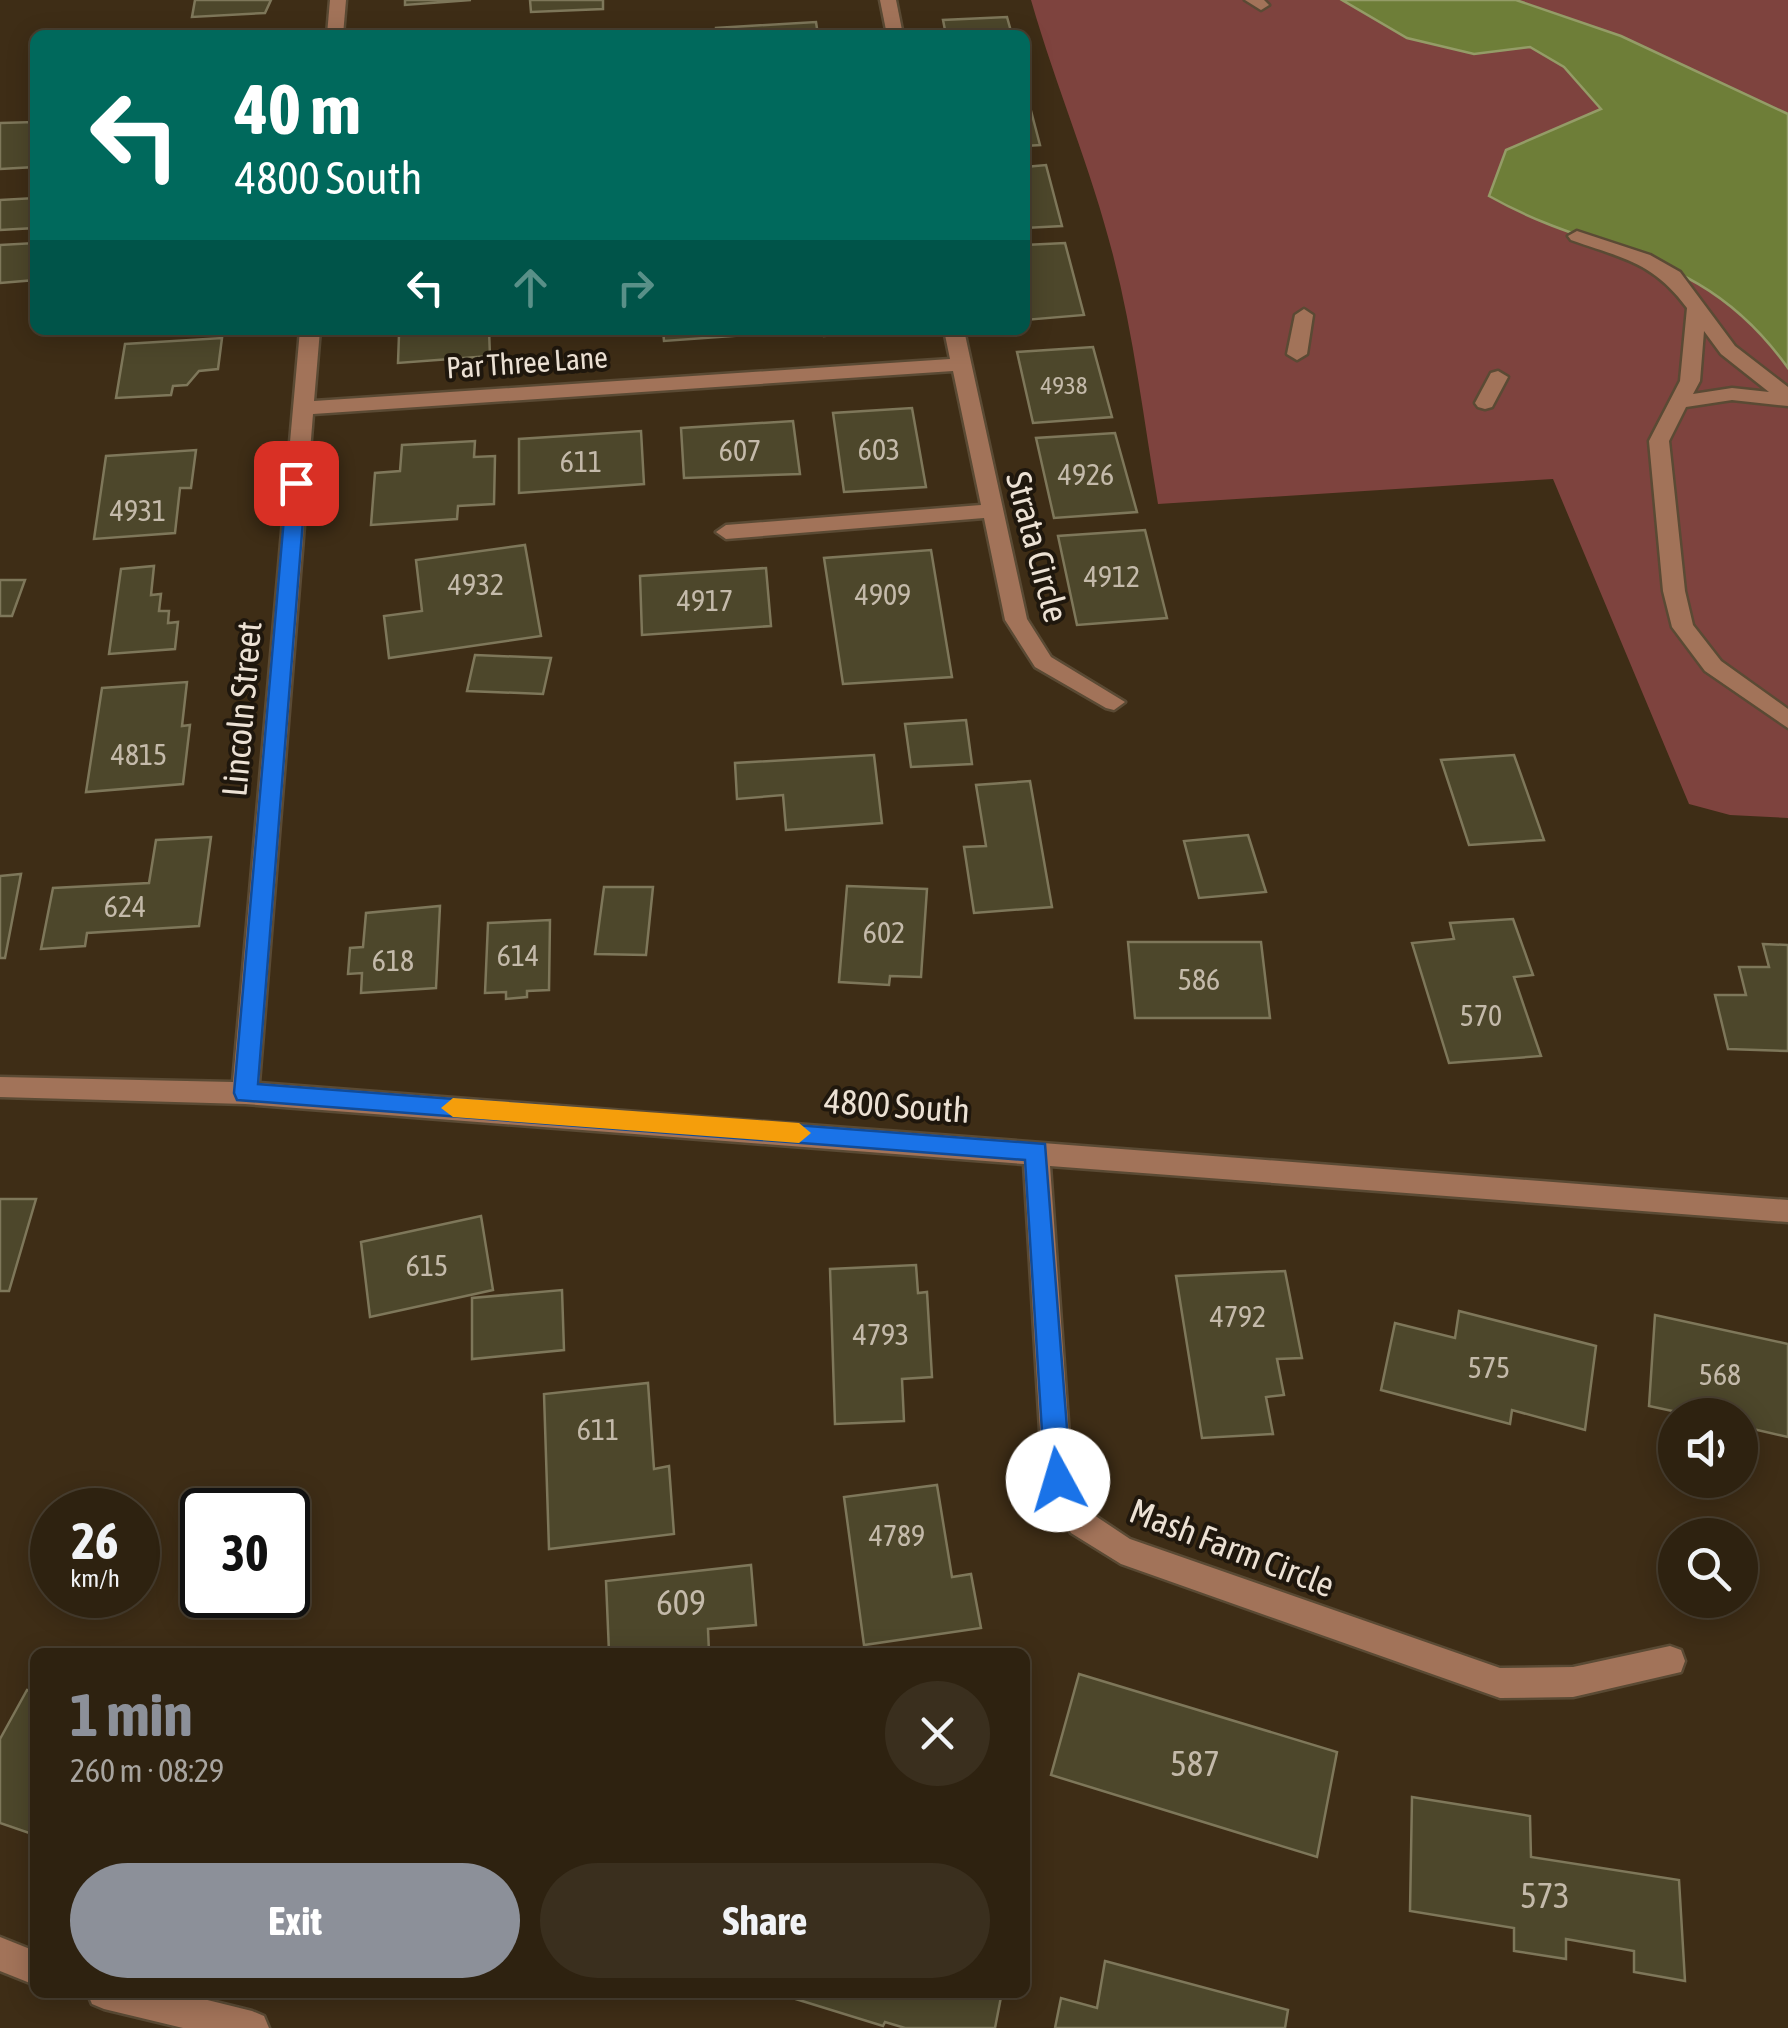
<!DOCTYPE html>
<meta charset="utf-8">
<style>
body{margin:0;font-family:"Asap Condensed",sans-serif;background:#3a2f1e;color:#f1f3f6;height:100vh;display:flex;flex-direction:column;font-size:38px;white-space:nowrap}
*{box-sizing:border-box;margin:0}
p{font-size:32px;color:#a7a49f}
.icon{flex:none;width:55px;height:55px;fill:none;stroke:currentColor;stroke-width:2;stroke-linecap:round;stroke-linejoin:round}
.map{position:relative;flex:1;overflow:hidden}
.side{position:absolute;left:30px;top:1648px;width:1000px;height:350px;display:flex;flex-direction:column;background:#2e2210;border-radius:15px;box-shadow:0 5px 25px #0003,0 0 0 2px #493f30}
.side>*{flex:none}
.hud{position:absolute;left:30px;top:30px;width:1000px;height:305px;border-radius:15px;box-shadow:0 5px 25px #0003,0 0 0 2px #493f30;background:#00695c;color:#fff;overflow:hidden}
.tools{position:absolute;left:1658px;top:1398px;display:grid;gap:20px}
.tools a{display:grid;place-items:center;width:100px;height:100px;border-radius:50%;background:#2e2210;box-shadow:0 5px 25px #0003,0 0 0 2px #493f30;font-size:50px}
.speed{position:absolute;left:30px;top:1488px;display:flex;gap:20px;font-size:50px;font-weight:700;text-align:center}
.speed>*{display:grid;place-content:center;width:130px;height:130px;border-radius:50%;background:#2e2210;box-shadow:0 5px 25px #0003,0 0 0 2px #493f30;line-height:1}
.speed small{font-size:25px;font-weight:400}
.speed .limit{border:5px solid #111;border-radius:15px;background:#fff;color:#111}
.pin{position:absolute;display:grid;place-items:center;width:85px;height:85px;color:#fff;margin:-42px;border-radius:20px;box-shadow:0 5px 15px #0006}
.me{position:absolute;width:110px;margin:-55px;rotate:354deg;stroke-linejoin:round;filter:drop-shadow(0 0 8px #0008)}
.turn{display:flex;align-items:center;gap:35px;height:210px;padding:0 40px;font-size:45px}
.turn .icon{width:130px;height:130px;stroke-width:2.5}
.turn b{display:block;font-size:70px;line-height:85px}
.lanes{display:flex;align-items:center;height:95px;padding:0 40px;background:#0003;justify-content:center;gap:50px;direction:ltr}
.lanes .off{opacity:.35}
.round{display:grid;place-items:center;flex:none;width:105px;height:105px;border-radius:52px;background:#3a2f1e}
.summary{display:flex;align-items:center;justify-content:space-between;height:170px;padding:0 40px}
h1{font-size:60px;font-weight:700;line-height:75px;color:#8c9099}
.cta{display:flex;gap:20px;margin-top:auto;padding:20px 40px}
.cta a{flex:1;height:115px;border-radius:60px;background:#8c9099;color:#fff;font-size:40px;font-weight:700;line-height:115px;text-align:center}
.cta a+a{background:#3a2f1e;color:#f1f3f6}
.map>svg:first-child{display:block}
.green{fill:#7e433e}
.water{fill:#6e7e38;stroke:#949c67;stroke-width:2.5}
.building{fill:#4d472b;stroke:#7e775a;stroke-width:2.5}
.lines{fill:none;stroke-linecap:round;stroke-linejoin:round}
.minor-casing{stroke:#5a4a34;stroke-width:5}
.minor{fill:#a27359;fill-rule:evenodd}
.route{fill:#1a73e8;stroke:#114b97;stroke-width:2.5}
.slow{fill:#f59e0b}
.labels{text-anchor:middle;stroke-width:8;stroke-linejoin:round;paint-order:stroke}
.far-number-label{font-size:25px;fill:#c4baaa}
.far-street-label{font-size:30px;fill:#ece1d4;stroke:#1f170d}
.number-label{font-size:30px;fill:#c4baaa}
.street-label{font-size:35px;fill:#ece1d4;stroke:#1f170d}
.near-number-label{font-size:35px;fill:#c4baaa}
</style>
<div class="map">
<svg width="1788" height="2028" viewBox="0 0 1788 2028">
<rect width="100%" height="100%" fill="#3e2d16"/>
<path class="green" d="M 1031,0 L 1788,0 L 1788,818 L 1730,815 L 1689,804 L 1553,479 L 1158,504 C 1144,422 1134,336 1113,255 C 1091,168 1056,87 1031,0 Z"/>
<path class="water" d="M 1342,0 L 1516,0 L 1621,36 L 1788,114 L 1788,368 C 1700,245 1604,261 1489,196 L 1506,150 L 1601,109 L 1564,67 L 1530,47 L 1474,54 L 1407,38 Z"/>
<g class="building">
<polygon points="195,0 271,0 265,13 192,17"/>
<polygon points="405,0 471,0 405,5"/>
<polygon points="530,0 603,0 603,9 531,12"/>
<polygon points="1007,17 1012,35 946,35 943,20"/>
<polygon points="816,22 818,35 716,35 716,28"/>
<polygon points="1025,88 1040,145 1025,146"/>
<polygon points="35,122 35,167 0,169 0,123"/>
<polygon points="1046,165 1062,226 1025,228 1025,167"/>
<polygon points="35,198 35,228 0,230 0,200"/>
<polygon points="35,243 35,280 0,283 0,245"/>
<polygon points="1065,243 1084,315 1025,320 1025,245"/>
<polygon points="438,330 497,330 489,330 490,356 398,363 399,335"/>
<polygon points="663,330 774,330 774,333 664,341"/>
<polygon points="823,330 900,330 900,331 824,336"/>
<polygon points="222,338 218,369 199,371 187,385 173,386 171,395 116,398 125,344"/>
<polygon points="1093,347 1112,417 1033,423 1017,352"/>
<polygon points="912,408 926,487 844,492 833,413"/>
<polygon points="793,421 800,474 684,478 681,428"/>
<polygon points="641,431 644,484 519,493 519,439"/>
<polygon points="1115,433 1137,512 1054,518 1036,438"/>
<polygon points="475,441 474,457 495,456 494,504 458,506 457,519 371,525 375,473 400,471 402,445"/>
<polygon points="196,450 191,488 180,488 175,533 94,539 106,456"/>
<polygon points="1145,530 1167,618 1077,625 1058,536"/>
<polygon points="525,545 541,636 389,658 384,616 422,611 416,560"/>
<polygon points="931,550 952,677 843,684 824,558"/>
<polygon points="154,566 151,595 161,594 159,611 169,611 168,623 178,622 175,649 109,654 121,569"/>
<polygon points="766,568 771,626 642,635 640,576"/>
<polygon points="0,580 25,580 12,616 0,616"/>
<polygon points="475,655 551,658 543,694 467,691"/>
<polygon points="187,682 182,726 190,725 183,784 86,792 102,688"/>
<polygon points="966,720 972,764 911,767 905,724"/>
<polygon points="874,755 882,823 786,830 783,795 737,799 735,763"/>
<polygon points="1514,755 1544,840 1469,845 1441,760"/>
<polygon points="1030,781 1052,907 974,913 964,847 986,846 976,785"/>
<polygon points="1248,835 1266,892 1199,898 1184,841"/>
<polygon points="211,837 199,926 87,933 85,946 41,949 53,888 149,883 156,840"/>
<polygon points="21,874 5,958 0,958 0,876"/>
<polygon points="847,886 927,889 921,977 890,976 889,985 839,982"/>
<polygon points="604,887 653,887 646,955 595,954"/>
<polygon points="440,906 436,988 361,993 362,973 348,974 350,948 363,947 366,913"/>
<polygon points="1513,919 1533,975 1514,977 1541,1056 1449,1063 1412,943 1454,939 1450,923"/>
<polygon points="550,920 549,990 527,991 527,997 506,999 506,992 485,993 488,923"/>
<polygon points="1128,942 1261,942 1270,1018 1135,1018"/>
<polygon points="1763,944 1788,945 1788,1051 1728,1049 1715,995 1746,995 1739,967 1769,967"/>
<polygon points="0,1199 36,1199 9,1291 0,1291"/>
<polygon points="481,1216 493,1290 370,1317 361,1242"/>
<polygon points="916,1265 918,1293 927,1292 932,1377 902,1379 904,1421 835,1424 830,1269"/>
<polygon points="1285,1271 1302,1358 1277,1359 1284,1395 1266,1397 1273,1434 1202,1438 1176,1276"/>
<polygon points="562,1290 564,1350 472,1359 472,1298"/>
<polygon points="1459,1311 1596,1346 1585,1430 1512,1410 1510,1424 1381,1390 1395,1323 1455,1338"/>
<polygon points="1655,1315 1788,1344 1788,1437 1740,1426 1740,1415 1691,1415 1649,1406"/>
<polygon points="648,1383 654,1469 669,1466 674,1534 549,1549 544,1394"/>
<polygon points="937,1485 952,1577 971,1574 981,1628 864,1645 844,1497"/>
<polygon points="751,1565 756,1625 708,1629 709,1652 609,1652 606,1581"/>
<polygon points="1079,1674 1337,1752 1317,1857 1051,1775"/>
<polygon points="27,1690 35,1693 35,1835 0,1823 0,1739"/>
<polygon points="1412,1797 1530,1816 1531,1857 1679,1880 1685,1981 1634,1972 1634,1951 1566,1939 1566,1959 1514,1951 1514,1928 1410,1911"/>
<polygon points="1105,1961 1288,2010 1285,2028 1055,2028 1061,1998 1097,2008"/>
<polygon points="773,1992 1002,1992 995,2028 905,2028 885,2022 883,2026"/>
</g>
<g class="lines">
<g class="minor-casing">
<g id="minor">
<polygon points="330,0 346,0 343,35 327,35"/>
<polygon points="880,0 896,0 903,35 887,35"/>
<polygon points="1245,0 1264,0 1269,5 1261,10"/>
<path d="M 1577,231 L 1650,255 L 1680,272 L 1735,346 L 1788,387 L 1788,406 L 1732,400 L 1686,407 L 1669,441 L 1685,591 L 1693,625 L 1721,661 L 1788,709 L 1788,728 L 1705,671 L 1672,627 L 1663,591 L 1649,441 L 1680,381 L 1687,308 C 1653,262 1622,258 1571,240 L 1568,236 ZM 1704,331 L 1721,354 L 1769,392 L 1732,388 L 1693,394 L 1700,381 Z"/>
<polygon points="1304,309 1313,315 1307,354 1297,360 1287,354 1295,315"/>
<polygon points="300,330 320,330 314,401 950,359 944,330 964,330 1027,619 1051,657 1125,702 1114,710 1106,708 1035,667 1005,620 984,518 726,539 716,532 726,525 981,505 953,371 313,414 259,1083 1788,1200 1788,1222 1050,1166 1072,1478 1091,1513 1130,1539 1500,1668 1573,1667 1670,1646 1681,1650 1685,1661 1681,1672 1573,1697 1500,1698 1121,1564 1071,1533 1043,1480 1024,1164 245,1104 0,1097 0,1077 233,1082"/>
<polygon points="1498,371 1508,377 1492,407 1485,409 1478,407 1475,403 1491,373"/>
<polygon points="0,1937 35,1951 35,1985 0,1971"/>
<polygon points="87,1992 175,1992 252,2011 264,2016 269,2028 183,2028 104,2009 92,2004"/>
</g>
</g>
<use href="#minor" class="minor"/>
</g>
<polygon class="route" points="296,477 306,483 258,1084 1045,1144 1071,1480 1067,1488 1058,1492 1048,1488 1045,1480 1025,1160 237,1100 234,1093 287,483"/>
<polygon class="slow" points="453,1098 799,1123 811,1133 799,1143 453,1117 441,1108"/>
<g class="labels">
<g class="far-number-label">
<text x="1064" y="394">4938</text>
</g>
<g class="far-street-label">
<text transform="translate(527 363) rotate(-4)" y="10">Par Three Lane</text>
</g>
<g class="number-label">
<text x="879" y="460">603</text>
<text x="740" y="461">607</text>
<text x="581" y="472">611</text>
<text x="1086" y="485">4926</text>
<text x="138" y="521">4931</text>
<text x="1112" y="587">4912</text>
<text x="476" y="595">4932</text>
<text x="883" y="605">4909</text>
<text x="705" y="611">4917</text>
<text x="139" y="765">4815</text>
<text x="125" y="917">624</text>
<text x="884" y="943">602</text>
<text x="518" y="966">614</text>
<text x="393" y="971">618</text>
<text x="1199" y="990">586</text>
<text x="1481" y="1026">570</text>
<text x="427" y="1276">615</text>
<text x="1238" y="1327">4792</text>
<text x="881" y="1345">4793</text>
<text x="1489" y="1378">575</text>
<text x="1720" y="1385">568</text>
<text x="598" y="1440">611</text>
<text x="897" y="1546">4789</text>
</g>
<g class="street-label">
<text transform="translate(1037 547) rotate(75)" y="12">Strata Circle</text>
<text transform="translate(242 709) rotate(-85)" y="12">Lincoln Street</text>
<text transform="translate(897 1106) rotate(4)" y="12">4800 South</text>
<text transform="translate(1232 1548) rotate(21)" y="12">Mash Farm Circle</text>
</g>
<g class="near-number-label">
<text x="681" y="1615">609</text>
<text x="1195" y="1776">587</text>
<text x="1545" y="1908">573</text>
</g>
</g>
</svg>
<div class="tools">
<a><svg class="icon" aria-label="sound" viewBox="0 0 24 24"><path d="M4 9h4l5-4v14l-5-4H4zM17 9q2 3 0 6"/></svg></a>
<a><svg class="icon" aria-label="search" viewBox="0 0 24 24"><circle cx="10" cy="10" r="6"/><path d="M15 15l6 6"/></svg></a>
</div>
<div class="speed"><div>26<small>km/h</small></div><div class="limit">30</div></div>
<div class="pin" style="left:296px;top:483px;background:#d93025"><svg class="icon" aria-label="arrive" viewBox="0 0 24 24"><path d="M6 21V4h12l-3 4 3 4H6"/></svg></div>
<svg class="me" style="left:1058px;top:1480px" viewBox="-20 -20 40 40"><circle r="19" fill="#fff"/><path d="M0-13L10 11 0 6-10 11z" fill="#1a73e8"/></svg>
<div class="hud">
<div class="turn"><svg class="icon" aria-label="left" viewBox="0 0 24 24"><path d="M17 20v-9H6M10 6l-5 5 5 5"/></svg><div><b>40 m</b>4800 South</div></div>
<div class="lanes"><svg class="icon" aria-label="left" viewBox="0 0 24 24"><path d="M17 20v-9H6M10 6l-5 5 5 5"/></svg><svg class="icon off" aria-label="ahead" viewBox="0 0 24 24"><path d="M12 20V5M6 11l6-6 6 6"/></svg><svg class="icon off" aria-label="right" viewBox="0 0 24 24"><path d="M7 20v-9h11M14 6l5 5-5 5"/></svg></div>
</div>
<section class="side">
<div class="summary"><div><h1>1 min</h1><p>260 m · 08:29</p></div><a class="round"><svg class="icon" aria-label="close" viewBox="0 0 24 24"><path d="M6 6l12 12M18 6L6 18"/></svg></a></div>
<div class="cta"><a>Exit</a><a>Share</a></div>
</section>
</div>
